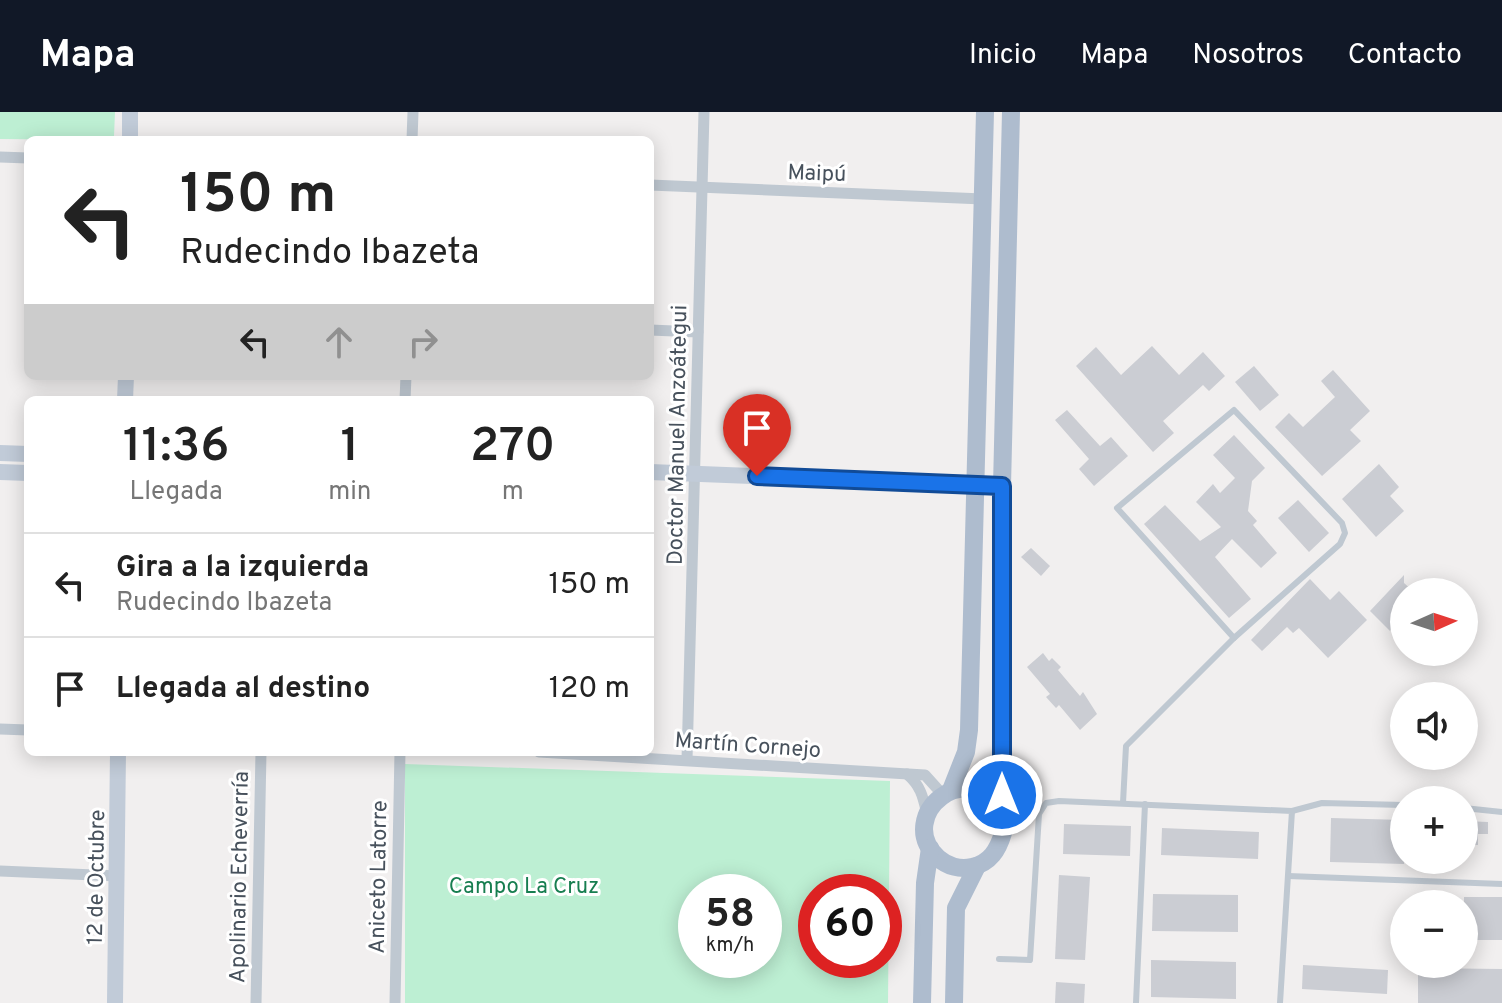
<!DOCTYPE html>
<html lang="es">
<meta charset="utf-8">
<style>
body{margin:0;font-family:Overpass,sans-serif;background:#f6f6f6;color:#222;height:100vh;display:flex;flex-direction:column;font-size:30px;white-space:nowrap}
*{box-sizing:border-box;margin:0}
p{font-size:26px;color:#767676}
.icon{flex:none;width:44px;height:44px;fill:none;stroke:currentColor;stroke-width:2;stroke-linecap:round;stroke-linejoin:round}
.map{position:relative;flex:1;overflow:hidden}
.drawer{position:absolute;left:24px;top:284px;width:630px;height:360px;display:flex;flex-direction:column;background:#fff;border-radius:12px;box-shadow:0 4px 20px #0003}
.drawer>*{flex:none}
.guide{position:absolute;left:24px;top:24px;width:630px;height:244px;border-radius:12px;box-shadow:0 4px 20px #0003;background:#fff;color:#222;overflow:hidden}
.needle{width:52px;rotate:87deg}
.fabs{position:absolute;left:1390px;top:466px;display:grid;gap:16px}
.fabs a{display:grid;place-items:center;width:88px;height:88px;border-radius:50%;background:#fff;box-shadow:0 4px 20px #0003;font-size:40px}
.speed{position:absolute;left:678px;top:762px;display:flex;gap:16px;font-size:40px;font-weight:700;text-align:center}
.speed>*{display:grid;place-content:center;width:104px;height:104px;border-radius:50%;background:#fff;box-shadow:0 4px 20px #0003;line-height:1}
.speed small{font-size:20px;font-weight:400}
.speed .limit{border:12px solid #d22;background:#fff;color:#111}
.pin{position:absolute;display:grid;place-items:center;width:68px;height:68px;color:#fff;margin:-82px -34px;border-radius:50% 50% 50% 0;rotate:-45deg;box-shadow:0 0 8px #0007}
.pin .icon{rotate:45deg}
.me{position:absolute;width:88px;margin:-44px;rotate:0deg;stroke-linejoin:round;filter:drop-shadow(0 0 6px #0008)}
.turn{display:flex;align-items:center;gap:28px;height:168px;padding:0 24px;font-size:36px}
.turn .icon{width:104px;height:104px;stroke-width:2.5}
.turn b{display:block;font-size:56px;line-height:68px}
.lanes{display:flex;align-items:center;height:76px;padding:0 24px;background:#0003;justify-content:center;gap:40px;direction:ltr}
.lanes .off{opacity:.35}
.eta{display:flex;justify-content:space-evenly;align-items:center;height:136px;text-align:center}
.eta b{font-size:48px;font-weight:600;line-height:56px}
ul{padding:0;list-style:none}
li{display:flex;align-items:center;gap:24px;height:104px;padding:0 24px;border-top:2px solid #e0e0e0}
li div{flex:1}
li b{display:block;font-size:30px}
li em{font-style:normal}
header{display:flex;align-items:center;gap:48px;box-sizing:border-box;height:112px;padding:0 40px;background:#111827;color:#fff}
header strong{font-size:38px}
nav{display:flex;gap:44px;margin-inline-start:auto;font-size:28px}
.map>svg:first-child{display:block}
.green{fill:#bdefd3;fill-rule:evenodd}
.building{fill:#cbcdd3}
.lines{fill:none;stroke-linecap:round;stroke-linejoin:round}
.lane{stroke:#bfc8d1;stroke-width:6}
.street{stroke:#bfc8d1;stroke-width:11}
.secondary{stroke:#c1cbd8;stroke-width:16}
.primary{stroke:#aebcce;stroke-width:18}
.route-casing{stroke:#114b97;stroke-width:20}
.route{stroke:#1a73e8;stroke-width:14}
.labels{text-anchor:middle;stroke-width:6;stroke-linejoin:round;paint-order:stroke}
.street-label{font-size:22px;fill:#47515c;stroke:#fff}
.park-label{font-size:22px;fill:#177e50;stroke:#fff}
</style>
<header>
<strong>Mapa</strong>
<nav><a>Inicio</a><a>Mapa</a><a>Nosotros</a><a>Contacto</a></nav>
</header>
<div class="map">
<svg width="1502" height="891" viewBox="0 0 1502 891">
<rect width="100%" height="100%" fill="#f1efef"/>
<g class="green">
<polygon points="0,0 115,0 114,24 110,28 0,27"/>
<path d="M 405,652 L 890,669 L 888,891 L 405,891 ZM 696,780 L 764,780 L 764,848 L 696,848 ZM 816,780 L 884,780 L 884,848 L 816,848 Z"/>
</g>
<g class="building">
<polygon points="1152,234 1179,263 1203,240 1225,264 1209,279 1203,273 1163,309 1174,321 1153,340 1076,254 1096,235 1121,263"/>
<polygon points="1254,254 1279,283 1260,299 1235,270"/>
<polygon points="1333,258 1370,299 1350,318 1361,329 1322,364 1275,315 1289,301 1303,315 1335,285 1321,269"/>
<polygon points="1067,298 1100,334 1111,325 1128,344 1094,374 1079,357 1089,347 1055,308"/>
<polygon points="1234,323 1265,356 1252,369 1248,399 1257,409 1253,413 1277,441 1261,456 1232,427 1215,445 1251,487 1229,506 1144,412 1165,393 1200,429 1221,415 1196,390 1213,372 1220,381 1235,366 1213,343"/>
<polygon points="1379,352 1399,375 1390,384 1404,399 1376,425 1342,387"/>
<polygon points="1298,388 1329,421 1309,440 1278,406"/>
<polygon points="1031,436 1050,454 1041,464 1021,445"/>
<polygon points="1404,463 1404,471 1414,480 1404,480 1404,504 1390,519 1370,499"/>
<polygon points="1310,467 1330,488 1339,479 1367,508 1328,546 1299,516 1293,521 1287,515 1262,539 1251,528"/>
<polygon points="1043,541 1049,549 1052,546 1061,555 1058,558 1080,584 1083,580 1097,602 1080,618 1059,593 1056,596 1046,585 1050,582 1027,555"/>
<polygon points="1331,706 1404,708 1404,752 1330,750"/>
<polygon points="1464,709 1488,710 1488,722 1478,722 1478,733 1464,733"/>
<polygon points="1064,712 1131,714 1130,744 1063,742"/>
<polygon points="1162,716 1259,720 1258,747 1161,743"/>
<polygon points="1059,763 1090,765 1085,848 1055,847"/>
<polygon points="1153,782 1238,783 1238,820 1152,819"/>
<rect x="1464" y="785" width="38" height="43"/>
<polygon points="1151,848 1236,850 1236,887 1151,885"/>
<polygon points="1303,853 1388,858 1387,882 1302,877"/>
<polygon points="1418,856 1502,857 1502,891 1418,891"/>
<polygon points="1056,870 1085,872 1084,891 1055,891"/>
</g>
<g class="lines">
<g class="lane">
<polygon points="1234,298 1342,411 1345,421 1340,432 1234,526 1117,396"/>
<polyline points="1123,691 1126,634 1234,526"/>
<polyline points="1464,696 1502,700"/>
<polyline points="1292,699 1322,691 1404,693"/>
<polyline points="1288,764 1502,772"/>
<polyline points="999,847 1030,848 1039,702 1046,691 1059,689 1292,699 1280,891"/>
<polyline points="1136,891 1145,692"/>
</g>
<g class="street">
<polyline points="412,28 413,0"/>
<polyline points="0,45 28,46"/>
<polyline points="650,73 983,87"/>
<polyline points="650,218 698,220"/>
<polyline points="405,288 406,264"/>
<polyline points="0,617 28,618"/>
<polyline points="539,640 925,663 943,683"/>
<polyline points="687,648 704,0"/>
<path d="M 907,662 C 921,674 923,685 927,702"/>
<polyline points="0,759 118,764"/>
<polyline points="256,891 261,640"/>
<polyline points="395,891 400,640"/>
</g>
<g class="secondary">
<polyline points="130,28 130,0"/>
<polyline points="125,288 126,264"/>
<polyline points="0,341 28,342"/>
<polyline points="0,360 28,361"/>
<polyline points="650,360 1002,374"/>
<polyline points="115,891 118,640"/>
</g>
<g class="primary">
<polyline points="951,678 966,640 969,618 985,0"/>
<path d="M 1002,706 C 972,638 892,704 938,746 C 947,754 960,758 972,755 C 990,751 998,738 1003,721 L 1002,374 L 1011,0"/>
<polyline points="922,891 925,771 930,736"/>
<polyline points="954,891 956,796 977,754"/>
</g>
</g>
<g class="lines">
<g class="route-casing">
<polyline id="route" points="757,364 1002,374 1002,683"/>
</g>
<use href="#route" class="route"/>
</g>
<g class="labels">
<g class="street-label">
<text transform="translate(817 60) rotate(2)" y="8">Maipú</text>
<text transform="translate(676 323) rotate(-89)" y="8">Doctor Manuel Anzoátegui</text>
<text transform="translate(748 632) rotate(4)" y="8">Martín Cornejo</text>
<text transform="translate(95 765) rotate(-89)" y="8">12 de Octubre</text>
<text transform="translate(238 765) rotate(-89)" y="8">Apolinario Echeverría</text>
<text transform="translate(377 765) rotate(-89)" y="8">Aniceto Latorre</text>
</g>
<g class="park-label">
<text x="524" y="781">Campo La Cruz</text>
</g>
</g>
</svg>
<div class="fabs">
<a><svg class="needle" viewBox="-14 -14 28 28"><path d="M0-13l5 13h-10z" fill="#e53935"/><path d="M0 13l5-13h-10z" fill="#767676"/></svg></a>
<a><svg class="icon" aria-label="sound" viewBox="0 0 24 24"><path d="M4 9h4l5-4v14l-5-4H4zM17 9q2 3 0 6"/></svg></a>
<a>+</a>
<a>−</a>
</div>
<div class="speed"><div>58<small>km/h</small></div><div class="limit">60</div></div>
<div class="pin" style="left:757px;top:364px;background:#d93025"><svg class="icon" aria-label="arrive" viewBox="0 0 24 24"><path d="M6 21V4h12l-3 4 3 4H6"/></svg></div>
<svg class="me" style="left:1002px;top:683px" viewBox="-20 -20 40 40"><circle r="17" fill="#1a73e8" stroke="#fff" stroke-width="3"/><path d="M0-11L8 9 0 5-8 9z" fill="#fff"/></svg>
<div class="guide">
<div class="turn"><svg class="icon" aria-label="left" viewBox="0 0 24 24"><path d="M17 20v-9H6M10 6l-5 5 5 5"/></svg><div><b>150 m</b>Rudecindo Ibazeta</div></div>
<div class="lanes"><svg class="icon" aria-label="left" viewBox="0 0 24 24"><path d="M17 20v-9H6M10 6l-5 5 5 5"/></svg><svg class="icon off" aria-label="ahead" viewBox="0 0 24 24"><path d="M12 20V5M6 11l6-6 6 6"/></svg><svg class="icon off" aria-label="right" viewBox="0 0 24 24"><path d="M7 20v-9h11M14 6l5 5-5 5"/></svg></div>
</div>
<section class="drawer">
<div class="eta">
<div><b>11:36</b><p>Llegada</p></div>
<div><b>1</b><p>min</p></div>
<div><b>270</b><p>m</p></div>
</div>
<ul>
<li><svg class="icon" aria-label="left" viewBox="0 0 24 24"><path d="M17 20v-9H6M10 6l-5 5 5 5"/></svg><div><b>Gira a la izquierda</b><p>Rudecindo Ibazeta</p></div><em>150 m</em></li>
<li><svg class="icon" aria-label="arrive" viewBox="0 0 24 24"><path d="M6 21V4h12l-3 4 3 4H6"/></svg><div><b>Llegada al destino</b></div><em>120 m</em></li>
</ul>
</section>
</div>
